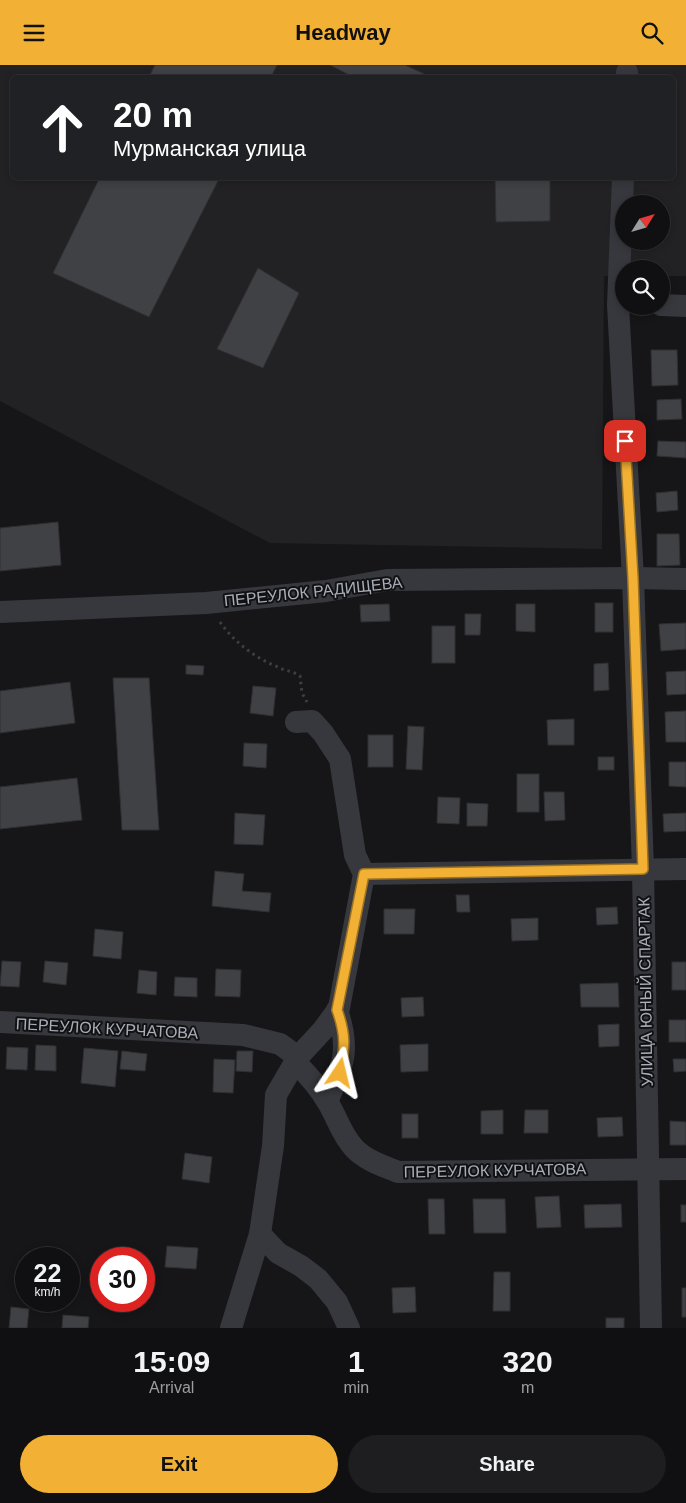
<!DOCTYPE html>
<meta charset="utf-8">
<style>
body{margin:0;font-family:Arial,sans-serif;background:#1e1e20;color:#f1f3f6;height:100vh;display:flex;flex-direction:column;font-size:19px;white-space:nowrap}
*{box-sizing:border-box;margin:0}
p{font-size:16px;color:#9c9d9f}
.icon{flex:none;width:28px;height:28px;fill:none;stroke:currentColor;stroke-width:2;stroke-linecap:round;stroke-linejoin:round}
.map{position:relative;height:1263px;overflow:hidden}
.panel{display:flex;flex-direction:column;background:#101012;flex:1}
.panel>*{flex:none}
.top-card{position:absolute;left:10px;top:10px;width:666px;height:105px;border-radius:8px;box-shadow:0 2px 8px #0003,0 0 0 1px #303032;background:#202124;color:#fff;overflow:hidden}
.needle{width:32px;rotate:53deg}
.buttons{position:absolute;left:615px;top:130px;display:grid;gap:10px}
.buttons a{display:grid;place-items:center;width:55px;height:55px;border-radius:50%;background:#101012;box-shadow:0 2px 8px #0003,0 0 0 1px #303032;font-size:25px}
.speed{position:absolute;left:15px;top:1182px;display:flex;gap:10px;font-size:25px;font-weight:700;text-align:center}
.speed>*{display:grid;place-content:center;width:65px;height:65px;border-radius:50%;background:#101012;box-shadow:0 2px 8px #0003,0 0 0 1px #303032;line-height:1}
.speed small{font-size:12px;font-weight:400}
.speed .limit{border:8px solid #d22;background:#fff;color:#111}
.pin{position:absolute;display:grid;place-items:center;width:42px;height:42px;color:#fff;margin:-21px;border-radius:10px;box-shadow:0 2px 8px #0006}
.me{position:absolute;width:55px;margin:-28px;rotate:10deg;stroke-linejoin:round;filter:drop-shadow(0 0 4px #0008)}
.turn{display:flex;align-items:center;gap:18px;height:105px;padding:0 20px;font-size:22px}
.turn .icon{width:65px;height:65px;stroke-width:2.5}
.turn b{display:block;font-size:35px;line-height:42px}
.eta{display:flex;justify-content:space-evenly;align-items:center;height:85px;text-align:center}
.eta b{font-size:30px;font-weight:700;line-height:35px}
.action{display:flex;gap:10px;margin-top:auto;padding:10px 20px}
.action a{flex:1;height:58px;border-radius:30px;background:#f2b134;color:#111;font-size:20px;font-weight:700;line-height:58px;text-align:center}
.action a+a{background:#1e1e20;color:#f1f3f6}
header{display:flex;justify-content:space-between;align-items:center;height:65px;padding:0 20px;background:#f2b134;color:#111;font-size:22px;font-weight:700}
.map>svg:first-child{display:block}
.built{fill:#222225;fill-rule:evenodd}
.building{fill:#404145;stroke:#303034}
.lines{fill:none;stroke-linecap:round;stroke-linejoin:round}
.path{stroke:#3d3f44;stroke-width:3;stroke-dasharray:2.5 4;stroke-linecap:butt}
.street{stroke:#37383d;stroke-width:22}
.route-casing{stroke:#9d7322;stroke-width:12}
.route{stroke:#f2b134;stroke-width:9}
.labels{text-anchor:middle;stroke-width:4;stroke-linejoin:round;paint-order:stroke}
.street-label{font-size:16px;fill:#a8adb8;stroke:#111113}
</style>
<header><svg class="icon" aria-label="menu" viewBox="0 0 24 24"><path d="M4 6h16M4 12h16M4 18h16"/></svg>Headway<svg class="icon" aria-label="search" viewBox="0 0 24 24"><circle cx="10" cy="10" r="6"/><path d="M15 15l6 6"/></svg></header>
<div class="map">
<svg width="686" height="1263" viewBox="0 0 686 1263">
<rect width="100%" height="100%" fill="#161618"/>
<path class="built" d="M 0,0 L 686,0 L 686,211 L 661,211 L 661,204 L 624,204 L 624,210 L 604,211 L 602,484 L 270,478 L 0,336 ZM 12,12 L 674,12 L 674,112 L 12,112 ZM 624,139 L 661,139 L 661,176 L 624,176 Z"/>
<g class="building">
<polygon points="155,0 277,0 271,12 149,12"/>
<polygon points="330,0 405,0 431,12 353,12"/>
<polygon points="100,112 220,112 149,252 53,208"/>
<polygon points="495,112 550,112 550,156 496,157"/>
<polygon points="258,203 299,228 263,303 217,284"/>
<polygon points="651,285 677,285 678,320 652,321"/>
<polygon points="681,334 682,354 657,355 657,335"/>
<polygon points="658,376 686,377 686,393 657,391"/>
<polygon points="677,426 678,445 657,447 656,428"/>
<polygon points="58,457 61,500 0,506 0,463"/>
<polygon points="657,469 679,469 680,500 657,501"/>
<rect x="595" y="538" width="18" height="29"/>
<polygon points="389,539 390,556 361,557 360,540"/>
<polygon points="516,539 535,539 535,567 516,566"/>
<polygon points="465,549 481,549 480,570 465,570"/>
<polygon points="686,558 686,584 661,586 659,559"/>
<rect x="432" y="561" width="23" height="37"/>
<polygon points="608,598 609,625 594,626 594,599"/>
<polygon points="186,600 204,601 203,610 186,609"/>
<polygon points="686,606 686,629 667,630 666,607"/>
<polygon points="113,613 149,613 159,765 122,765"/>
<polygon points="70,617 75,658 0,668 0,626"/>
<polygon points="253,621 276,623 273,651 250,648"/>
<polygon points="686,646 686,677 666,677 665,647"/>
<polygon points="574,654 574,680 548,680 547,655"/>
<polygon points="408,661 424,662 422,705 406,704"/>
<rect x="368" y="670" width="25" height="32"/>
<polygon points="244,678 267,679 266,703 243,701"/>
<rect x="598" y="692" width="16" height="13"/>
<polygon points="669,697 686,697 686,722 669,721"/>
<rect x="517" y="709" width="22" height="38"/>
<polygon points="77,713 82,755 0,764 0,722"/>
<polygon points="544,727 564,727 565,755 545,756"/>
<polygon points="438,732 460,733 459,759 437,758"/>
<polygon points="467,738 488,739 487,761 467,761"/>
<polygon points="235,748 265,750 263,780 234,779"/>
<polygon points="686,748 686,766 664,767 663,749"/>
<polygon points="215,806 244,809 242,826 271,828 269,847 212,841"/>
<polygon points="456,830 469,830 470,847 457,847"/>
<polygon points="617,842 618,859 597,860 596,843"/>
<polygon points="384,844 415,844 414,869 384,869"/>
<polygon points="538,853 538,875 512,876 511,854"/>
<polygon points="95,864 123,867 121,894 93,891"/>
<polygon points="2,896 21,897 19,922 0,921"/>
<polygon points="45,896 68,898 66,920 43,917"/>
<rect x="672" y="897" width="14" height="28"/>
<polygon points="216,904 241,905 240,932 215,931"/>
<polygon points="139,905 157,907 156,930 137,928"/>
<polygon points="175,912 197,913 197,932 174,931"/>
<polygon points="618,918 619,942 581,942 580,919"/>
<polygon points="423,932 424,951 402,952 401,933"/>
<rect x="669" y="955" width="17" height="22"/>
<polygon points="619,959 619,981 599,982 598,960"/>
<polygon points="428,979 428,1006 401,1007 400,980"/>
<polygon points="36,980 56,981 56,1006 35,1005"/>
<polygon points="7,982 28,983 27,1005 6,1004"/>
<polygon points="84,983 118,986 115,1022 81,1018"/>
<polygon points="122,986 147,989 145,1006 120,1004"/>
<polygon points="237,986 253,986 252,1007 236,1006"/>
<polygon points="214,994 235,995 233,1028 213,1027"/>
<polygon points="673,994 686,994 686,1006 674,1007"/>
<polygon points="503,1045 503,1069 481,1069 481,1046"/>
<polygon points="525,1045 548,1045 548,1068 524,1068"/>
<rect x="402" y="1049" width="16" height="24"/>
<polygon points="622,1052 623,1071 598,1072 597,1053"/>
<polygon points="670,1056 686,1057 686,1080 670,1080"/>
<polygon points="185,1088 212,1092 209,1118 182,1114"/>
<polygon points="559,1131 561,1162 537,1163 535,1132"/>
<polygon points="428,1134 444,1134 445,1169 429,1169"/>
<polygon points="473,1134 505,1134 506,1168 474,1168"/>
<polygon points="621,1139 622,1162 585,1163 584,1140"/>
<rect x="681" y="1140" width="5" height="17"/>
<polygon points="167,1181 198,1183 196,1204 165,1202"/>
<polygon points="494,1207 510,1207 510,1246 493,1246"/>
<polygon points="415,1222 416,1247 393,1248 392,1223"/>
<rect x="682" y="1223" width="4" height="29"/>
<polygon points="11,1242 29,1244 27,1263 9,1263"/>
<polygon points="63,1250 89,1252 88,1263 62,1263"/>
<rect x="606" y="1253" width="18" height="10"/>
</g>
<g class="lines">
<path class="path" d="M 220,557 C 234,577 255,593 278,602 C 285,606 293,606 300,611 L 302,628 L 307,637"/>
<g class="street">
<polyline points="627,12 627,7"/>
<polyline points="623,112 618,240 633,513 643,804 651,1263"/>
<polyline points="661,240 686,241"/>
<polyline points="0,547 206,538 326,526 387,515 633,513 686,514"/>
<polyline points="364,809 686,804"/>
<polyline points="0,957 243,970 280,979 298,992"/>
<path d="M 296,998 C 308,1010 319,1022 327,1036 C 337,1052 341,1069 354,1083 C 365,1095 383,1101 398,1107 L 686,1104"/>
<path d="M 327,1036 C 344,1001 350,983 337,945"/>
<polyline points="260,1169 278,1188 301,1201 318,1214 337,1237 349,1263"/>
<polyline points="231,1263 260,1169 273,1081 276,1030 298,992 323,965 339,943 364,809 355,790 340,694 323,668 312,656 296,657"/>
</g>
</g>
<g class="lines">
<g class="route-casing">
<path id="route" d="M 340,1008 C 345,982 346,970 337,945 L 364,809 L 643,804 L 633,513 L 625,376"/>
</g>
<use href="#route" class="route"/>
</g>
<g class="labels">
<g class="street-label">
<text transform="translate(313 526) rotate(-6)" y="6">ПЕРЕУЛОК РАДИЩЕВА</text>
<text transform="translate(645 927) rotate(-91)" y="6">УЛИЦА ЮНЫЙ СПАРТАК</text>
<text transform="translate(107 963) rotate(3)" y="6">ПЕРЕУЛОК КУРЧАТОВА</text>
<text transform="translate(495 1105) rotate(-1)" y="6">ПЕРЕУЛОК КУРЧАТОВА</text>
</g>
</g>
</svg>
<div class="buttons">
<a><svg class="needle" viewBox="-14 -14 28 28"><path d="M0-13l5 13h-10z" fill="#e53935"/><path d="M0 13l5-13h-10z" fill="#9c9d9f"/></svg></a>
<a><svg class="icon" aria-label="search" viewBox="0 0 24 24"><circle cx="10" cy="10" r="6"/><path d="M15 15l6 6"/></svg></a>
</div>
<div class="speed"><div>22<small>km/h</small></div><div class="limit">30</div></div>
<div class="pin" style="left:625px;top:376px;background:#d93025"><svg class="icon" aria-label="arrive" viewBox="0 0 24 24"><path d="M6 21V4h12l-3 4 3 4H6"/></svg></div>
<svg class="me" style="left:340px;top:1008px" viewBox="-20 -20 40 40"><path d="M0-17L14 15 0 8-14 15z" fill="#f2b134" stroke="#fff" stroke-width="4"/></svg>
<div class="top-card">
<div class="turn"><svg class="icon" aria-label="ahead" viewBox="0 0 24 24"><path d="M12 20V5M6 11l6-6 6 6"/></svg><div><b>20 m</b>Мурманская улица</div></div>
</div>
</div>
<section class="panel">
<div class="eta">
<div><b>15:09</b><p>Arrival</p></div>
<div><b>1</b><p>min</p></div>
<div><b>320</b><p>m</p></div>
</div>
<div class="action"><a>Exit</a><a>Share</a></div>
</section>
